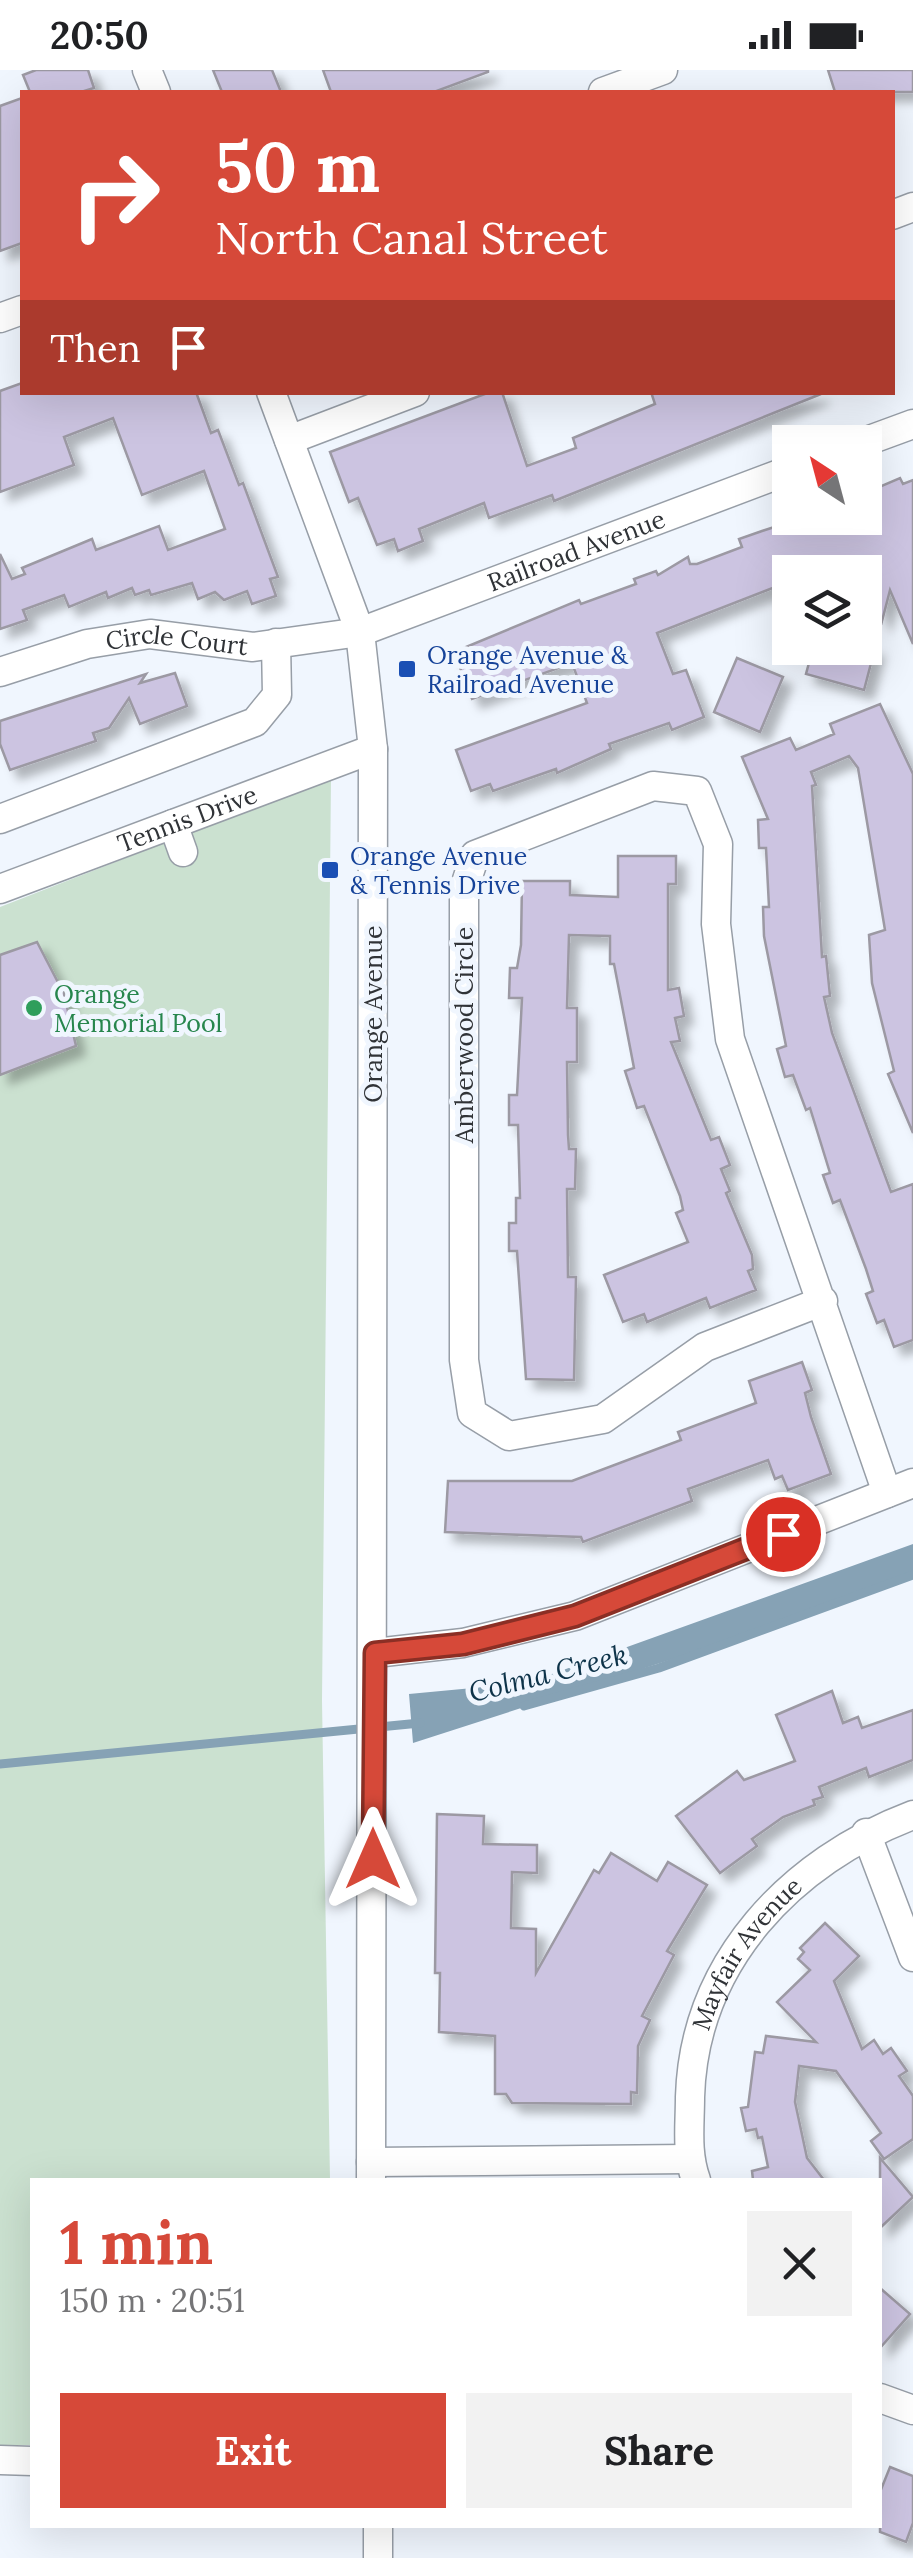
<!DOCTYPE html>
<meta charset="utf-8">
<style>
body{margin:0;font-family:Lora,serif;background:#f2f2f2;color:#202124;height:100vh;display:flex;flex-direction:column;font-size:38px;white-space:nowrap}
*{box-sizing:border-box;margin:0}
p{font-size:32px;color:#757577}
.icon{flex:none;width:55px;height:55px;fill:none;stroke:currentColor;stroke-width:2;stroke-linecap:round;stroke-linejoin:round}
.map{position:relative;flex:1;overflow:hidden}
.details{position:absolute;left:30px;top:2108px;width:852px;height:350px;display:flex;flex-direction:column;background:#fff;border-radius:0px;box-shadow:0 10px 40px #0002}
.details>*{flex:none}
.hud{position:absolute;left:20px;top:20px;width:875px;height:305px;border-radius:0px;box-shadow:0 10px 40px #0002;background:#d64939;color:#fff;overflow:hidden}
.needle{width:65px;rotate:324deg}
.tools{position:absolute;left:772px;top:355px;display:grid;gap:20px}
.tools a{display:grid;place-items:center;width:110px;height:110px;border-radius:0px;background:#fff;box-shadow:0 10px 40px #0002;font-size:50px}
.pin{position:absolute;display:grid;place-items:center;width:85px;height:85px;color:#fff;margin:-42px;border:5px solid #fff;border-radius:50%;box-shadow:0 2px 10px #0007}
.me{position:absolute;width:110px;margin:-55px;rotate:0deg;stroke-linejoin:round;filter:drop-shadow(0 0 8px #0008)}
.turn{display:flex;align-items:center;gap:35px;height:210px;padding:0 30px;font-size:45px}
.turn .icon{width:130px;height:130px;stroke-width:2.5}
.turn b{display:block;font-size:70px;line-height:85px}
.then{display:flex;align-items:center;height:95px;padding:0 30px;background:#0003;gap:20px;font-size:38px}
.round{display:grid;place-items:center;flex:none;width:105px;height:105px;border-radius:0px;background:#f2f2f2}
.headline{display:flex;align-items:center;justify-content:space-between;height:170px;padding:0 30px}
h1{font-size:60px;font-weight:800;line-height:75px;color:#d64939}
.cta{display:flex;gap:20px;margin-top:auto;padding:20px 30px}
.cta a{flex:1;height:115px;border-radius:0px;background:#d64939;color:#fff;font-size:40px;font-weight:800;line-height:115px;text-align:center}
.cta a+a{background:#f2f2f2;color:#202124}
.status{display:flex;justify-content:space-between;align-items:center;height:70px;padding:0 50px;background:#fff;direction:ltr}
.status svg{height:28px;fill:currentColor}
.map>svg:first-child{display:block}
.green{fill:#cbe1d0}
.water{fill:#86a2b5}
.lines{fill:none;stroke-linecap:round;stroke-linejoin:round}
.stream{stroke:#86a2b5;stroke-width:9}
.building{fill:#ccc4e1;stroke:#9c99a3;stroke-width:2.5;filter:url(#shadow)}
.minor-casing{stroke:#979ea7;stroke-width:31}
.minor{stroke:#fff;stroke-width:28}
.route-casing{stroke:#8b2f25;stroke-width:25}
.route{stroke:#d64939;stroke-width:18}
.transit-dot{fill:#1a4fb4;stroke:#f0f6fe;stroke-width:4}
.leisure-dot{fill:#2e9e5b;stroke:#f0f6fe;stroke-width:4}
.labels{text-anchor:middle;stroke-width:10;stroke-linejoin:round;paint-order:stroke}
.street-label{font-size:25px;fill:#303337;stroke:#f0f6fe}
.transit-label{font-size:25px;fill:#164399;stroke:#f0f6fe;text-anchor:start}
.leisure-label{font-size:25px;fill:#27864d;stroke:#f0f6fe;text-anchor:start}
.water-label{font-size:28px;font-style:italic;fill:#0e3349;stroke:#f0f6fe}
</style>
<div class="status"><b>20:50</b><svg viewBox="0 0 49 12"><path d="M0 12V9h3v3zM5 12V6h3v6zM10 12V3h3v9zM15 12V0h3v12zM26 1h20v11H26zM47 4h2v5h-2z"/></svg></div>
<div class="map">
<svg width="913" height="2488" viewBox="0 0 913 2488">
<defs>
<filter id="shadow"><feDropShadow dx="9" dy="9" stdDeviation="5" flood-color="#0004"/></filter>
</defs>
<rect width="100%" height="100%" fill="#f0f6fe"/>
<polygon class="green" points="331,708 322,1631 330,2110 32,2110 32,2375 0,2375 0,837"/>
<polygon class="water" points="913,1474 913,1505 778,1555 413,1673 409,1624 527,1613"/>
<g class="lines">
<g class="stream">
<polyline points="524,1636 659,1598 913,1505"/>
<polyline points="0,1694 420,1653"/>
</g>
</g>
<g class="building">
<polygon points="36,0 88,0 94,18 81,22 30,22 23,5"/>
<polygon points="213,0 272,0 281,22 222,22"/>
<polygon points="323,0 488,0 488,2 434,22 331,22"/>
<polygon points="828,0 913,0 913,22 835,22"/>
<polygon points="22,28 22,173 0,181 0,36"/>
<polygon points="22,313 22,322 196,322 211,363 218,360 239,415 243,413 278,507 270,509 276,526 252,534 247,521 224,530 215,522 198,529 192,513 151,525 149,520 135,525 132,518 108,528 106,522 69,537 64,525 23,540 27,550 0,559 0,484 12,509 25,504 22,498 92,469 96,480 159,456 168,480 225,459 204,401 142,425 113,348 64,367 74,395 0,422 0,321"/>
<polygon points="490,322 502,322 527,396 576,378 573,368 655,334 651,322 821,324 554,431 552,425 489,448 484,433 419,459 423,471 398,481 394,469 377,475 358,428 349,432 330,382"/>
<polygon points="900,408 903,414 913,410 913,574 890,520 882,551 858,487 816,502 778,502 783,514 657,563 673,604 686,600 704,647 672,660 669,653 609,674 611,679 557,703 556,699 493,721 490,714 471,721 456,680 587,633 572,593 472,629 454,582 579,530 581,534 636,514 634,509 656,501 658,505 688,487 690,494 697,494 742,477 739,469 762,461 802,448 865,448 865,423"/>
<polygon points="813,578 875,578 864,620 806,604"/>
<polygon points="737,588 783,607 760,662 714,642"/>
<polygon points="175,603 187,636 140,654 129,628 109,658 93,663 96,671 10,700 0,674 0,651 146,604 140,613"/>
<polygon points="880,634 913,704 913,1063 888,1004 894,1001 872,913 869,865 885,860 858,698 849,686 811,702 816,715 812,716 822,887 826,886 830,926 824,927 832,963 891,1122 913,1114 913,1270 894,1277 884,1250 877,1253 866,1224 873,1221 866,1199 840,1130 833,1133 823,1105 830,1103 810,1038 806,1040 793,1005 785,1007 777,979 786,976 764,866 763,837 769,837 766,778 759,778 758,750 768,749 742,687 790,668 796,680 834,664 830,654"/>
<polygon points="618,786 676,786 676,814 668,814 668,920 679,918 684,946 675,948 680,971 671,972 711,1070 719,1067 730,1095 721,1099 730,1121 726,1123 752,1185 753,1199 748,1201 756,1220 710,1238 706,1228 647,1252 644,1244 623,1252 604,1205 688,1172 676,1143 683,1140 680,1126 644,1036 637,1038 625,1001 634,998 614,894 610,894 610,866 569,865 567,938 577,938 577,992 567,992 568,1065 569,1079 576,1079 575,1119 567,1119 568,1207 576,1207 574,1310 526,1309 517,1181 509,1181 509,1153 516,1153 516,1128 520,1128 518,1055 509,1055 509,1025 517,1025 522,928 509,928 510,898 517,898 521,875 522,811 570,811 570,825 618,827"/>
<polygon points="37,872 64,924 76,976 0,1005 0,885"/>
<polygon points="802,1292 812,1320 805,1323 811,1347 831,1404 788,1420 782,1406 775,1409 768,1390 688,1419 692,1431 583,1472 581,1467 445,1462 448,1411 572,1411 681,1370 678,1362 756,1333 749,1311"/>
<polygon points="832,1621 843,1653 858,1647 862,1658 913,1640 913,1690 869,1707 866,1698 819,1717 823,1727 813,1730 815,1735 783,1747 752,1769 757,1776 720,1803 676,1746 737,1701 744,1710 795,1691 776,1645"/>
<polygon points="437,1744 484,1746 483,1774 537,1775 537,1803 512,1802 511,1858 536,1859 536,1903 594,1800 599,1803 611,1783 657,1811 668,1792 707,1815 667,1881 674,1885 642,1946 650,1950 638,1976 637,2023 631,2022 631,2034 512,2033 506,2024 495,2024 495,1966 439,1962 440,1903 435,1903"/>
<polygon points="825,1853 859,1886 834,1911 862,1979 874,1970 883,1984 891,1978 907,2001 899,2006 913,2026 913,2069 884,2089 871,2071 881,2063 836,2001 799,1996 795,2032 807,2088 824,2110 753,2110 752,2101 768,2097 762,2067 758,2068 756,2059 746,2061 741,2038 748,2037 755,1982 763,1983 766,1966 816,1972 777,1932 810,1900 798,1889 804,1882 800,1878"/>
<polygon points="880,2088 913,2127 880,2158"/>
<polygon points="880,2218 910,2244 880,2278"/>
<polygon points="890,2397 913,2406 913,2453 906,2472 880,2462 880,2422"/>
</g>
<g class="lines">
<g class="minor-casing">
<g id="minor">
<polyline points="147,0 156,22"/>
<polyline points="603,22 663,0"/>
<polyline points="892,145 913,137"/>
<polyline points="0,248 22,240"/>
<polyline points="271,322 360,562 373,679 371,2110"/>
<polyline points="289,370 415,322"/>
<polyline points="864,372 913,354"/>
<path id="s1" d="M 0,602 L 87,574 L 150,564 L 253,577 L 360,562 L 790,400"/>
<polyline points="0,749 255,652 277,625 276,573"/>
<polyline points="173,754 183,782"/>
<path id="s2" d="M 0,819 L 373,679"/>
<polyline points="823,1231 705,1277 603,1349 509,1366 472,1343 464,1290 464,819 475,785 653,716 697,721 718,774 716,854 730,969 887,1423"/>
<polyline points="375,1583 463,1573 575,1546 913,1413"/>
<polyline points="866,1763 913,1887"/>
<polyline points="371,2092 689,2089"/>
<path id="s3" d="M 696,2110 C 686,2082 690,2056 690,2027 C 694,1892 791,1791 913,1745"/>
<polyline points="880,2328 913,2340"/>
<polyline points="0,2390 32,2391"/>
<polyline points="378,2488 378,2455"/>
</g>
</g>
<use href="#minor" class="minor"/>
</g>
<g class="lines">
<g class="route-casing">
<polyline id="route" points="373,1789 375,1583 463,1574 575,1546 783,1464"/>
</g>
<use href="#route" class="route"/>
</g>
<g class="transit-dot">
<rect x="397" y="589" width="20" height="20" rx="5"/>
<rect x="320" y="790" width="20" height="20" rx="5"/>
</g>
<circle class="leisure-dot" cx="34" cy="938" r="10"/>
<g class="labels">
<g class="street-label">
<text dy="9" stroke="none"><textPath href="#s1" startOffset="598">Railroad Avenue</textPath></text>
<text dy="9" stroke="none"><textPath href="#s1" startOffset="182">Circle Court</textPath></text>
<text dy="9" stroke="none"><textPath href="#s2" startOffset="200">Tennis Drive</textPath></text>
<text transform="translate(373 944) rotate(-90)" y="9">Orange Avenue</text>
<text transform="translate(464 965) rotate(-90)" y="9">Amberwood Circle</text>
<text dy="9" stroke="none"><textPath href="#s3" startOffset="242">Mayfair Avenue</textPath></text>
</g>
<g class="transit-label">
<text x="427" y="594">Orange Avenue &amp;<tspan x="427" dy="29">Railroad Avenue</tspan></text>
<text x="350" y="795">Orange Avenue<tspan x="350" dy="29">&amp; Tennis Drive</tspan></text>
</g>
<g class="leisure-label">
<text x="54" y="933">Orange<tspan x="54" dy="29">Memorial Pool</tspan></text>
</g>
<g class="water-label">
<text transform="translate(548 1603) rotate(-14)" y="10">Colma Creek</text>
</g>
</g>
</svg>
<div class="tools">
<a><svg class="needle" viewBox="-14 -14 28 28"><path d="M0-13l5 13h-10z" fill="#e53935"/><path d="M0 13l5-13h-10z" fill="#757577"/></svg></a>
<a><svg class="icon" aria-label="layers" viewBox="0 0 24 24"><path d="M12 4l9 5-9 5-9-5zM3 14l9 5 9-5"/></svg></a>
</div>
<div class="pin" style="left:783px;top:1464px;background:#d93025"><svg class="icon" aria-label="arrive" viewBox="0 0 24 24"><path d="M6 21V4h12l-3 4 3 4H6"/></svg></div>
<svg class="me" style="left:373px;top:1789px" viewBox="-20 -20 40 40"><path d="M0-17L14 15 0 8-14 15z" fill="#d64939" stroke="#fff" stroke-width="4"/></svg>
<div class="hud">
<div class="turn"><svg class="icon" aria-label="right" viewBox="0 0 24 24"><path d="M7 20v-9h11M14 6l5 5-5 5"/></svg><div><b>50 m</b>North Canal Street</div></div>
<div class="then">Then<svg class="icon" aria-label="arrive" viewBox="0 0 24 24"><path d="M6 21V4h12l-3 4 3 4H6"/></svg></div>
</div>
<section class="details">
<div class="headline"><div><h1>1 min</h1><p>150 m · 20:51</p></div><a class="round"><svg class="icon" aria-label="close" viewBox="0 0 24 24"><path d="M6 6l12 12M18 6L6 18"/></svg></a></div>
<div class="cta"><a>Exit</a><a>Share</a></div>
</section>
</div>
